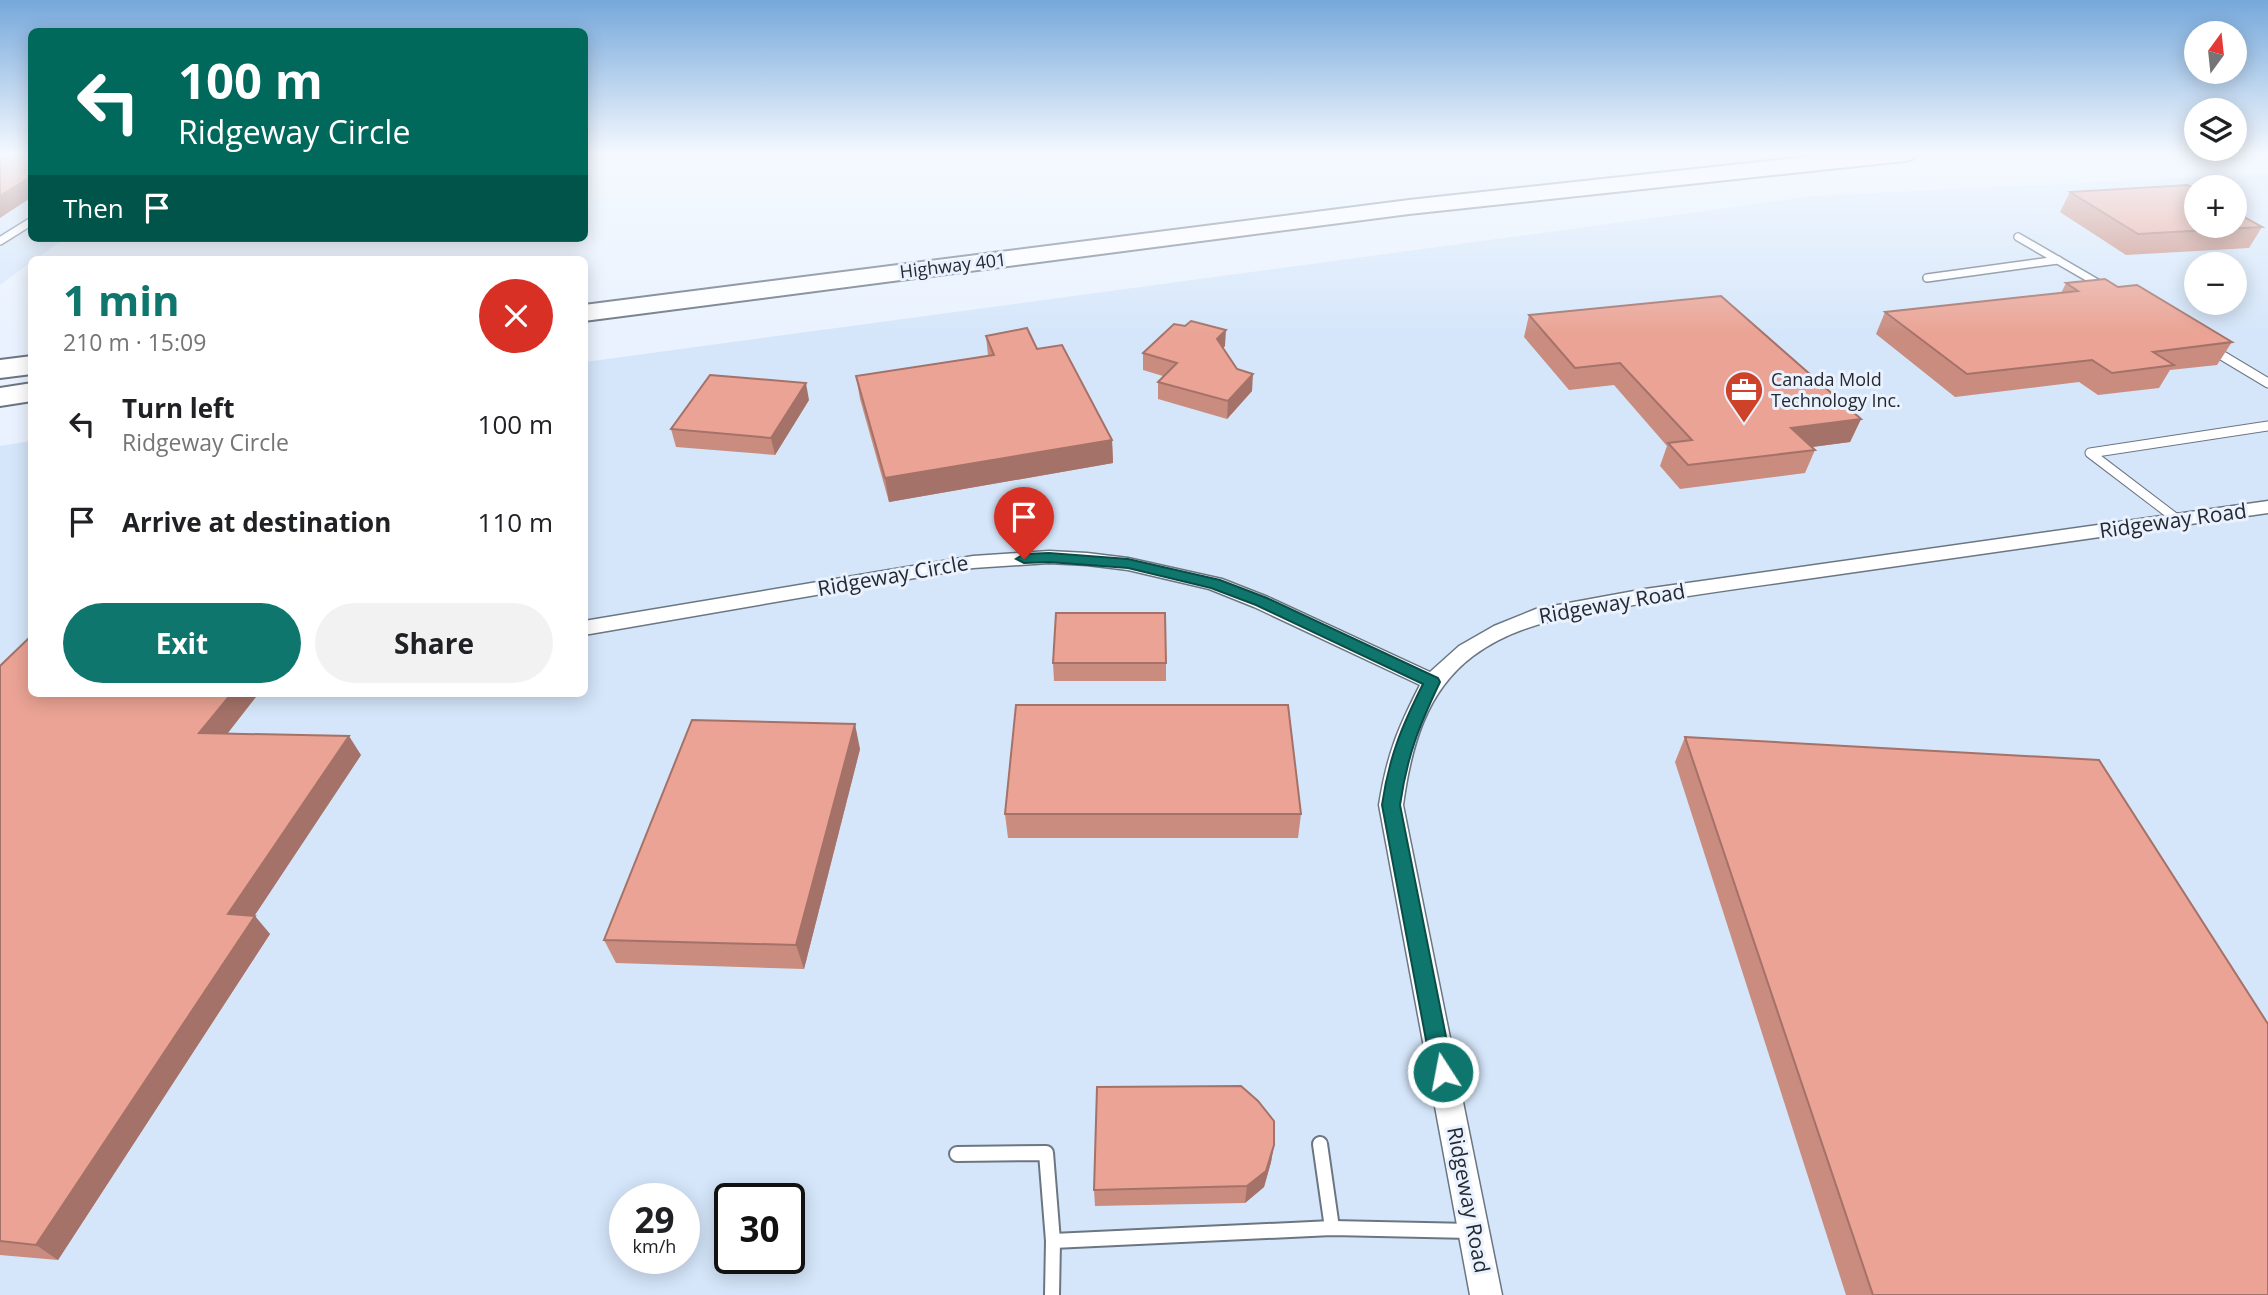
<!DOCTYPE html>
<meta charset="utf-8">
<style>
body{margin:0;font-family:"Open Sans",sans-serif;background:#f2f2f2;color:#202124;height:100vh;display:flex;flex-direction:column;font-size:26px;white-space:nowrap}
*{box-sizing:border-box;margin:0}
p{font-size:23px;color:#757577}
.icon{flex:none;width:38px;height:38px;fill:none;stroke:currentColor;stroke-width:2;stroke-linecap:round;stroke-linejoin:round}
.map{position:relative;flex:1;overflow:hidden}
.drawer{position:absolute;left:28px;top:256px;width:560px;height:441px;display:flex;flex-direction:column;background:#fff;border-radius:10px;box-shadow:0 4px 18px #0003}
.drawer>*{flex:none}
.top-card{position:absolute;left:28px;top:28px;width:560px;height:214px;border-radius:10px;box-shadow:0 4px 18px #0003;background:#00695c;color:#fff;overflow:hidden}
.needle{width:46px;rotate:15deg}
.controls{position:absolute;left:2184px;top:21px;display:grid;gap:14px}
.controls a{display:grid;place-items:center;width:63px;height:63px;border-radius:50%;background:#fff;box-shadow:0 4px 18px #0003;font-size:35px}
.speed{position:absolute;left:609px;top:1183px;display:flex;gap:14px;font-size:35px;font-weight:700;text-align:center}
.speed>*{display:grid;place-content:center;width:91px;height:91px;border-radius:50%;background:#fff;box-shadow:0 4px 18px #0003;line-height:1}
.speed small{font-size:18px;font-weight:400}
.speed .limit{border:4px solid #111;border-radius:10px;background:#fff;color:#111}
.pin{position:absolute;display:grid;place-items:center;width:60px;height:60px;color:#fff;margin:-72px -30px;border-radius:50% 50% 50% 0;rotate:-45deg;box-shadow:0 0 7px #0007}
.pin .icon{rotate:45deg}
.me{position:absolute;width:77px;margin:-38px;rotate:349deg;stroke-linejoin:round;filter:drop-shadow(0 0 5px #0008)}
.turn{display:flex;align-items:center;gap:24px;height:147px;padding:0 35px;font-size:32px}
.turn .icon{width:91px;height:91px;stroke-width:2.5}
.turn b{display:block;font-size:49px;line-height:60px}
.then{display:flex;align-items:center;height:66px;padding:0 35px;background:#0003;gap:14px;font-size:26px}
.round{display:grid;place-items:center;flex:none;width:74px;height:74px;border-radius:37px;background:#f2f2f2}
.overview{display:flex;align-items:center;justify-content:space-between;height:119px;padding:0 35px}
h1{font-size:42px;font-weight:700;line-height:52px;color:#0f766e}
.button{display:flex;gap:14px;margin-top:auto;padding:14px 35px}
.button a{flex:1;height:80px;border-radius:42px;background:#0f766e;color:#fff;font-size:28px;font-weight:700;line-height:80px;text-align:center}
.button a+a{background:#f2f2f2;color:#202124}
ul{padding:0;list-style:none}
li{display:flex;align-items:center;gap:21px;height:98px;padding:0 35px}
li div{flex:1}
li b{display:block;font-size:26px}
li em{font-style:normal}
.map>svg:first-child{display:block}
.built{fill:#d5e6fa;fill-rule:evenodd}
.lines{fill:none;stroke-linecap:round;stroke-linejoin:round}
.lane-far2-casing{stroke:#6b7682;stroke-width:10}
.lane-far1-casing{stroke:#6b7682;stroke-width:11}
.lane-casing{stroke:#6b7682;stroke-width:18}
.street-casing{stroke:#6b7682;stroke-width:3}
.highway-casing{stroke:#6b7682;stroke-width:4}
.lane-far2{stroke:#fff;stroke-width:7}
.lane-far1{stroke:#fff;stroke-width:9}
.lane{stroke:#fff;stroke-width:14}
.street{fill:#fff;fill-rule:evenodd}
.highway{fill:#fff;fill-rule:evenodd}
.wall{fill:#c98c7f}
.shaded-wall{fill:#a47268}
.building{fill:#eaa394;stroke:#a47268;stroke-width:2}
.route{fill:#0f766e;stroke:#0a4d48;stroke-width:2}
.labels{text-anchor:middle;stroke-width:6;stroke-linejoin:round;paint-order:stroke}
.far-street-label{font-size:18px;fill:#262a30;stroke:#e9f2fe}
.far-poi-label{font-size:18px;fill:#262a30;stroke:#e9f2fe;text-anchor:start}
.street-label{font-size:21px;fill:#262a30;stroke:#e9f2fe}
</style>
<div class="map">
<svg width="2268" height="1295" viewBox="0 0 2268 1295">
<rect width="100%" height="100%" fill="#e9f2fe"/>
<g class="built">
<polygon points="0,154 31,154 32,238 65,238 36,259 32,259 31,262 0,285"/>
<path d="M 2268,174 L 2268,1295 L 0,1295 L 0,446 L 31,441 L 32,693 L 584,693 L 585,362 L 1815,196 ZM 2196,187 L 2235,187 L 2235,226 L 2196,226 ZM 2196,264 L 2235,264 L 2235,303 L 2196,303 ZM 625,1199 L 684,1199 L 684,1258 L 625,1258 ZM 730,1199 L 789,1199 L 789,1258 L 730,1258 Z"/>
</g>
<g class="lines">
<g class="lane-far2-casing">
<g id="lane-far2">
<polyline points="2018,237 2106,288"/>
<polyline points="0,241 32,221"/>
<polyline points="1927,278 2058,260"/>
</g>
</g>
<g class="lane-far1-casing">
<g id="lane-far1">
<polyline points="2213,350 2268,383"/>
<polyline points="2178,520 2090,453 2268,426"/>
</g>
</g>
<g class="lane-casing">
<g id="lane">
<polyline points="1320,1144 1332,1228"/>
<polyline points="957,1154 1046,1153 1053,1241 1332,1228 1471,1231"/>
<polyline points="1052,1295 1053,1241"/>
</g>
</g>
<g class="street-casing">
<path id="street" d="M 2268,501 L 2268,513 C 2114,535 1960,557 1806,579 C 1743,588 1680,596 1617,608 C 1566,617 1516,624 1473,656 C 1425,692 1411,748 1403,805 L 1502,1295 L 1470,1295 L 1379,805 C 1387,755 1397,730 1420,685 L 1254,607 L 1209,589 L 1128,570 L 1087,565 L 1049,563 L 973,568 L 584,635 L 584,621 L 973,556 L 1049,551 L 1087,553 L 1128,558 L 1222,579 L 1268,597 L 1430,672 L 1459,646 L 1494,626 L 1536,609 L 1645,589 Z"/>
</g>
<g class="highway-casing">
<g id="highway">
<polygon points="1834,154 1916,154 1913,159 1905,161 1409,214 584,321 584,305 1409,200"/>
<polygon points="32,356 32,374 0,378 0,360"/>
<polygon points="32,383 32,401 0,406 0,388"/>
</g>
</g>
<use href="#lane-far2" class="lane-far2"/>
<use href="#lane-far1" class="lane-far1"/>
<use href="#lane" class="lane"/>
<use href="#street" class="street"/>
<use href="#highway" class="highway"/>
</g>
<g class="wall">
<polygon points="2070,192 2262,227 2249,248 2126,255 2060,212"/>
<polygon points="2066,283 2118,287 2232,342 2217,365 2170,370 2159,388 2098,395 2079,382 1955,397 1876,334 1885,312 2061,293"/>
<polygon points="1529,315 1861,419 1850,442 1811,447 1815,450 1805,473 1680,489 1660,466 1667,446 1614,385 1569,390 1524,337"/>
<polygon points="986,336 1037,349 1112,440 1113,463 889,502 860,399 856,376 988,356"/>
<polygon points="1225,346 1223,348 1252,391 1227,419 1158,399 1158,382 1163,376 1143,370 1143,353"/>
<polygon points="809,400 775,455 676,447 671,429"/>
<polygon points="1053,663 1166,663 1166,681 1054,681"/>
<polygon points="0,666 32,693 259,693 227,734 361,755 254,916 270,934 58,1260 0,1255"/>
<polygon points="1685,737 2268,1295 1846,1295 1675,762"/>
<polygon points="860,749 804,969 616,963 604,940"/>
<polygon points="1005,814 1301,814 1298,838 1008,838"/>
<polygon points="1274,1145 1271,1162 1264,1187 1245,1203 1095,1206 1094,1190"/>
</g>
<g class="shaded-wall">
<polygon points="32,176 32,197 0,218 0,196"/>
<polygon points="1226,330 1225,346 1216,356 1217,339"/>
<polygon points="1253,374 1252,391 1227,419 1228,401"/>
<polygon points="806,383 809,400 775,455 771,438"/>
<polygon points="1861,419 1850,442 1782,451 1791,428"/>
<polygon points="1112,440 1113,463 889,502 885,478"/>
<polygon points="232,693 259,693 213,752 199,733"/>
<polygon points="855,724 860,749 804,969 796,945"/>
<polygon points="349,736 361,755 243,933 228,914"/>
<polygon points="255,916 270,934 58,1260 36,1245"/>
<polygon points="1274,1145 1271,1162 1264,1187 1245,1203 1247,1186"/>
</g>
<g class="building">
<polygon points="0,154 32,154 32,176 0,196"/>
<polygon points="2188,185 2196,190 2196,226 2235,226 2235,212 2262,227 2138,234 2070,192"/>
<polygon points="2105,279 2118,287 2137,285 2232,342 2153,352 2174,365 2112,373 2092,360 1967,374 1885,312 2078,291 2066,283"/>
<polygon points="1721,296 1861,419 1791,428 1815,450 1688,465 1668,443 1692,440 1620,363 1575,368 1529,315"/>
<polygon points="1191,321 1226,330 1217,339 1237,369 1253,374 1228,401 1158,382 1177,363 1143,353 1174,324 1185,326"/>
<polygon points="1027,328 1037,349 1062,345 1112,440 885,478 856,376 994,355 986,336"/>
<polygon points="710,375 806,383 771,438 671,429"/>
<polygon points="1056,613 1165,613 1166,663 1053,663"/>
<polygon points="32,635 32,693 232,693 199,733 349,736 228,914 255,916 36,1245 0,1241 0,666"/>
<polygon points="1016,705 1288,705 1301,814 1005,814"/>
<polygon points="692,720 855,724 796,945 604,940"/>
<polygon points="1685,737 2099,760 2268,1024 2268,1295 1873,1295"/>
<polygon points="1241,1086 1258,1101 1274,1121 1274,1145 1266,1171 1247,1186 1094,1190 1097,1087"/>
</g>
<linearGradient id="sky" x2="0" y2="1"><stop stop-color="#76a8db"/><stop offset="0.46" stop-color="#f5f9ff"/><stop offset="1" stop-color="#f5f9ff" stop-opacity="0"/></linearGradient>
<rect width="2268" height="335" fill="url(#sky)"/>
<path class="route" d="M 1049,553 L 1128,559 L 1220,580 L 1267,598 L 1438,678 L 1440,682 C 1419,726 1407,756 1400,805 L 1453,1072 L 1450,1079 L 1443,1082 L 1435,1079 L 1432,1072 L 1382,805 C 1389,757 1401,728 1423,684 L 1256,605 L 1211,588 L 1128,568 L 1049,562 L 1024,563 L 1016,559 L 1024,554 Z"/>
<defs>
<g id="office-pin" transform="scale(2.0125)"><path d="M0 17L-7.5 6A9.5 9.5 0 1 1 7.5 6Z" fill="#cd4229" stroke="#e9f2fe"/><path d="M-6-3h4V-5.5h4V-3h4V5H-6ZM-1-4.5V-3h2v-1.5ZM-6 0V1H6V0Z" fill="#fff"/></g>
</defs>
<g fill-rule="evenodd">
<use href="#office-pin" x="1744" y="390"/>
</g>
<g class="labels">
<g class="far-street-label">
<text transform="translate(953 266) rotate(-7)" y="6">Highway 401</text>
</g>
<g class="far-poi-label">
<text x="1771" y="386">Canada Mold<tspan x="1771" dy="21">Technology Inc.</tspan></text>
</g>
<g class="street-label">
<text transform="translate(2173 521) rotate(-8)" y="7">Ridgeway Road</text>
<text transform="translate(893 576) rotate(-10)" y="7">Ridgeway Circle</text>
<text transform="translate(1612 604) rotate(-10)" y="7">Ridgeway Road</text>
<text transform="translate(1468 1200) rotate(79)" y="7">Ridgeway Road</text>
</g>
</g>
</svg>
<div class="controls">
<a><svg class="needle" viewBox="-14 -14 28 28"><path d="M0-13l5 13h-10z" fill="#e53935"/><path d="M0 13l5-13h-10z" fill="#757577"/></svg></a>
<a><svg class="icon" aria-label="layers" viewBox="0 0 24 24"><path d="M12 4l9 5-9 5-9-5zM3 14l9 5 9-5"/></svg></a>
<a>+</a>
<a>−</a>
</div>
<div class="speed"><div>29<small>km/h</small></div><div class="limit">30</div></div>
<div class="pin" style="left:1024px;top:559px;background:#d93025"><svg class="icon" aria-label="arrive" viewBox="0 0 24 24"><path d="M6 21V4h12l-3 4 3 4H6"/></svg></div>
<svg class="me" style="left:1443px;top:1072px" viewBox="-20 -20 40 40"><circle r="17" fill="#0f766e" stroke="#fff" stroke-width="3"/><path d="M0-11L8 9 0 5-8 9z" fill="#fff"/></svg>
<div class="top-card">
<div class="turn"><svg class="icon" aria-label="left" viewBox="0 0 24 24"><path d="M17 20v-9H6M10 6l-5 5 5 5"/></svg><div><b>100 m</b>Ridgeway Circle</div></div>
<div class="then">Then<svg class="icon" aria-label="arrive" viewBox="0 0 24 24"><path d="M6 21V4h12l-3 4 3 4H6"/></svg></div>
</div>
<section class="drawer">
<div class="overview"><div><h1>1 min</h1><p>210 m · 15:09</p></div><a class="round" style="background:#d93025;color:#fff"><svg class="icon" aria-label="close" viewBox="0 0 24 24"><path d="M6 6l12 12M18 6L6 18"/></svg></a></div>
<ul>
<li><svg class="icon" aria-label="left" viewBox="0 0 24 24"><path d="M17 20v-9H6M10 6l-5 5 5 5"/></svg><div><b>Turn left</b><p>Ridgeway Circle</p></div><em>100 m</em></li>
<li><svg class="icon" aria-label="arrive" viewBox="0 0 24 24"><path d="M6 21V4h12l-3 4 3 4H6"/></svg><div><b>Arrive at destination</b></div><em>110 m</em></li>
</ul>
<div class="button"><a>Exit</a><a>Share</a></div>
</section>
</div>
